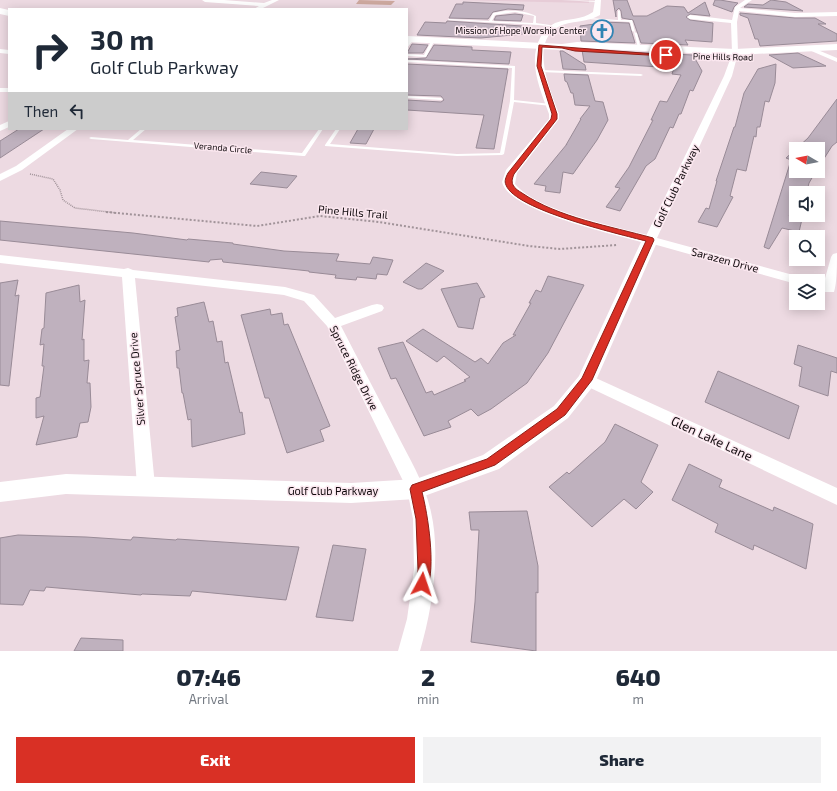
<!DOCTYPE html>
<style>
body{margin:0;font-family:"Exo 2",sans-serif;background:#f2f2f3;color:#1f2937;height:100vh;display:flex;flex-direction:column;font-size:15px;white-space:nowrap}
*{box-sizing:border-box;margin:0}
p{font-size:13px;color:#747a83}
.icon{flex:none;width:22px;height:22px;fill:none;stroke:currentColor;stroke-width:2;stroke-linecap:round;stroke-linejoin:round}
.map{position:relative;height:651px;overflow:hidden}
.panel{display:flex;flex-direction:column;background:#fff;flex:1}
.panel>*{flex:none}
.guide{position:absolute;left:8px;top:8px;width:400px;height:122px;border-radius:0px;box-shadow:0 2px 10px #0003;background:#fff;color:#1f2937;overflow:hidden}
.needle{width:26px;rotate:280deg}
.buttons{position:absolute;left:789px;top:142px;display:grid;gap:8px}
.buttons a{display:grid;place-items:center;width:36px;height:36px;border-radius:0px;background:#fff;box-shadow:0 2px 10px #0003;font-size:20px}
.pin{position:absolute;display:grid;place-items:center;width:34px;height:34px;color:#fff;margin:-17px;border:2px solid #fff;border-radius:50%;box-shadow:0 1px 4px #0007}
.me{position:absolute;width:44px;margin:-22px;rotate:5deg;stroke-linejoin:round;filter:drop-shadow(0 0 3px #0008)}
.turn{display:flex;align-items:center;gap:14px;height:84px;padding:0 16px;font-size:18px}
.turn .icon{width:52px;height:52px;stroke-width:2.5}
.turn b{display:block;font-size:28px;line-height:34px}
.then{display:flex;align-items:center;height:38px;padding:0 16px;background:#0003;gap:8px;font-size:15px}
.eta{display:flex;justify-content:space-evenly;align-items:center;height:68px;text-align:center}
.eta b{font-size:24px;font-weight:800;line-height:28px}
.cta{display:flex;gap:8px;margin-top:auto;padding:8px 16px}
.cta a{flex:1;height:46px;border-radius:0px;background:#d93025;color:#fff;font-size:16px;font-weight:800;line-height:46px;text-align:center}
.cta a+a{background:#f2f2f3;color:#1f2937}
.map>svg:first-child{display:block}
.built{fill:#e7ccd7}
.green{fill:#cea99f}
.building{fill:#bfb1be;stroke:#998b97}
.lines{fill:none;stroke-linecap:round;stroke-linejoin:round}
.path-far1{stroke:#a19399;stroke-width:1.5;stroke-dasharray:1 1;stroke-linecap:butt}
.path{stroke:#a19399;stroke-width:2;stroke-dasharray:2 2;stroke-linecap:butt}
.service{fill:#fff;fill-rule:evenodd}
.minor{fill:#fff;fill-rule:evenodd}
.tertiary{fill:#fff;fill-rule:evenodd}
.secondary{fill:#fff;fill-rule:evenodd}
.route{fill:#d93025;stroke:#8d1f18}
.labels{text-anchor:middle;stroke-width:3;stroke-linejoin:round;paint-order:stroke}
.far-poi-label{font-size:9px;fill:#100a0d;stroke:#fbe7ef;text-anchor:end}
.far-street-label{font-size:9px;fill:#100a0d;stroke:#fbe7ef}
.street-label{font-size:11px;fill:#100a0d;stroke:#fbe7ef}
.near-street-label{font-size:13px;fill:#100a0d;stroke:#fbe7ef}
</style>
<div class="map">
<svg width="837" height="651" viewBox="0 0 837 651">
<rect width="100%" height="100%" fill="#eddae2"/>
<polygon class="built" points="459,0 589,0 589,3"/>
<polygon class="green" points="359,0 395,1 391,5 356,4"/>
<g class="building">
<polygon points="613,0 627,0 633,16 647,16 667,6 684,7 688,13 705,2 710,16 690,14 686,17 690,20 713,23 712,42 685,40 688,45 641,43 633,20 622,18 621,11 619,8 616,11 616,17"/>
<polygon points="715,0 720,0 738,3 734,7 732,12 713,5"/>
<polygon points="771,0 786,2 803,11 744,7 748,4 763,5"/>
<polygon points="463,2 524,5 523,10 508,9 493,12 488,19 449,18 456,4 463,4"/>
<polygon points="740,13 795,18 815,18 826,24 818,24 837,34 837,41 760,46 758,39 755,39 748,18 740,15"/>
<polygon points="515,14 523,15 521,21 494,20 496,16"/>
<polygon points="447,21 522,26 533,33 481,38 417,35 425,22 446,23"/>
<polygon points="602,22 629,23 635,43 581,41 580,26 602,23"/>
<polygon points="412,44 428,45 423,53 407,53"/>
<polygon points="434,45 472,47 472,50 511,52 509,64 407,59 426,58"/>
<polygon points="582,50 693,55 702,71 693,91 690,90 681,114 679,114 673,128 670,127 655,159 646,166 620,211 606,207 620,188 615,187 629,167 653,120 651,120 660,101 667,102 681,75 672,74 674,68 584,62"/>
<polygon points="560,51 563,51 585,65 586,70 563,69"/>
<polygon points="798,53 826,66 793,68 769,55"/>
<polygon points="407,64 508,69 494,149 476,148 484,115 407,110 407,100 441,102 444,100 441,96 407,95"/>
<polygon points="776,64 775,83 769,102 765,101 760,127 757,127 756,137 754,136 746,171 737,169 730,196 733,197 717,227 698,222 706,208 709,209 717,181 716,181 734,127 735,127 744,93 758,69"/>
<polygon points="564,74 588,75 595,101 603,102 608,120 597,140 573,174 563,172 560,193 545,191 546,186 534,184 567,144 566,145 581,119 580,119 590,106 575,105 573,93 571,93 567,82 565,81"/>
<polygon points="837,99 837,142 832,146 818,168 818,149 796,149 796,171 816,171 809,183 807,191 805,190 803,193 796,193 796,205 789,216 802,219 799,232 782,228 769,249 764,247 791,160 786,158 808,138"/>
<polygon points="19,129 44,129 0,158 0,141"/>
<polygon points="358,129 374,129 366,144 350,143"/>
<polygon points="261,172 297,176 287,188 250,184"/>
<polygon points="0,221 133,233 187,240 188,239 233,243 233,244 284,251 339,254 336,261 370,264 373,257 393,260 387,275 377,274 376,279 357,277 356,280 335,278 336,275 309,272 309,271 223,262 222,259 210,260 209,262 0,240"/>
<polygon points="426,263 444,271 422,289 418,289 403,282"/>
<polygon points="548,276 584,285 548,353 527,383 491,409 478,416 471,409 448,421 451,427 424,436 396,378 391,379 378,348 403,342 426,393 432,391 434,395 466,381 464,380 470,377 444,356 437,362 406,341 423,329 475,362 481,358 488,364 503,343 516,335 513,335 531,303 529,303 536,290 541,292"/>
<polygon points="18,280 15,296 19,295 9,386 0,385 0,283"/>
<polygon points="477,283 485,297 480,298 473,329 458,327 441,289"/>
<polygon points="79,285 80,302 85,300 82,340 84,339 84,361 89,360 87,383 90,383 91,407 88,422 80,423 77,437 36,445 44,416 36,418 36,398 40,397 44,366 42,366 44,344 40,345 42,329 44,328 46,293"/>
<polygon points="204,302 209,322 213,321 217,342 222,341 225,363 228,362 240,413 242,412 245,434 192,447 191,419 188,420 183,393 182,393 179,368 177,368 176,351 180,350 175,317 178,316 177,308"/>
<polygon points="270,309 271,315 282,313 284,325 288,324 330,426 320,430 324,441 287,453 269,398 265,398 241,315"/>
<polygon points="798,345 837,358 837,373 831,371 828,396 799,386 802,367 794,364"/>
<polygon points="718,371 799,406 789,439 705,402"/>
<polygon points="615,424 658,445 641,482 653,492 636,509 624,499 592,527 549,487 567,472 569,474 605,442"/>
<polygon points="689,464 722,480 719,487 773,511 774,507 813,524 806,569 754,545 753,550 715,532 718,524 672,500"/>
<polygon points="527,511 538,566 538,593 536,592 536,651 471,642 475,602 479,530 471,530 469,512"/>
<polygon points="18,535 86,537 131,540 133,537 176,540 177,539 299,547 286,600 192,591 190,596 142,594 141,595 46,587 44,591 30,590 23,605 0,604 0,538"/>
<polygon points="333,545 366,549 353,621 316,617"/>
<polygon points="81,638 123,640 123,651 74,651"/>
</g>
<g class="lines">
<polyline class="path-far1" points="30,174 53,179 60,190 63,200 75,208 117,213"/>
<polyline class="path" points="106,212 257,226 320,216 379,222 529,246 560,249 617,245"/>
<g class="service">
<polygon points="561,0 599,1 598,2"/>
<polygon points="619,10 620,11 621,20 632,20 635,32 632,31 630,22 588,19 589,18 618,20 618,11"/>
<path d="M 504,11 C 515,10 527,11 536,16 L 536,23 L 557,26 L 555,27 L 538,25 L 448,20 L 449,19 L 489,21 L 493,13 ZM 515,12 L 534,16 L 533,23 L 492,21 L 495,15 Z"/>
<polygon points="634,32 637,33 641,49 638,48"/>
<polygon points="411,38 414,39 407,48 407,44"/>
<polygon points="432,39 435,40 426,57 407,56 407,54 424,55"/>
<polygon points="407,60 515,66 514,100 551,104 553,105 551,106 514,102 504,154 502,155 457,156 325,146 325,145 336,129 340,129 330,144 457,154 500,153 510,101 512,68 407,62"/>
<polygon points="541,70 641,74 643,75 641,76 540,72"/>
<polygon points="407,96 441,98 443,99 441,100 407,98"/>
<polygon points="141,129 146,129 133,140 302,153 319,129 323,129 305,156 303,156 91,139 89,138 91,137 128,140"/>
</g>
<g class="minor">
<polygon points="202,0 224,0 264,3 272,0 279,0 261,9 254,9 259,6 205,2"/>
<polygon points="745,0 752,0 740,8 795,13 837,12 837,16 795,17 739,11 737,22 738,52 735,54 732,52 731,23 690,19 687,17 690,15 732,20 735,7"/>
<polygon points="809,48 813,48 837,58 837,62 809,50"/>
<polygon points="0,49 9,50 9,54 0,53"/>
<polygon points="734,55 737,57 732,76 657,238 804,278 805,281 796,281 796,284 646,242 644,240 724,76 731,57"/>
<rect x="0" y="88" width="9" height="4"/>
<polygon points="9,121 9,127 0,131 0,125"/>
<polygon points="68,129 78,129 22,170 0,181 0,174 16,166"/>
<path d="M 837,253 C 837,265 837,282 834,292 L 824,292 L 822,289 L 831,257 L 833,254 Z"/>
<path d="M 0,255 L 124,269 L 128,268 L 133,270 L 285,287 L 314,295 L 335,318 L 372,305 L 377,304 L 382,305 L 384,308 L 382,311 L 341,326 C 359,361 378,397 396,432 C 409,458 425,483 431,512 C 441,555 432,610 420,651 L 398,651 L 407,619 L 414,569 L 413,519 L 407,489 L 327,326 L 304,301 L 284,295 L 135,278 L 155,486 L 152,492 L 146,494 L 140,492 L 137,486 L 122,277 L 0,263 Z"/>
<polygon points="587,374 837,488 837,505 582,384 579,380 582,376"/>
</g>
<path class="tertiary" d="M 595,0 L 601,0 L 600,15 C 587,23 571,20 558,27 C 529,43 551,92 559,114 L 559,119 L 517,173 L 515,184 C 538,212 619,227 655,237 L 658,240 L 594,385 L 568,418 L 499,469 L 416,499 L 351,503 L 66,494 L 0,502 L 0,482 L 66,474 L 351,483 L 416,479 L 483,455 L 554,406 L 579,376 L 641,242 C 614,234 508,211 502,182 L 506,170 L 549,119 L 549,114 C 540,89 527,61 541,36 C 545,31 549,26 555,23 C 568,18 582,20 593,12 Z"/>
<g class="secondary">
<polygon points="0,8 9,10 9,16 0,14"/>
<polygon points="407,36 562,44 577,42 735,49 837,44 837,50 735,55 577,48 562,50 407,42"/>
</g>
</g>
<path class="route" d="M 539,45 L 668,55 L 666,56 L 575,51 L 562,48 L 542,47 L 541,66 L 557,114 L 557,119 L 514,174 C 513,177 511,181 513,185 C 515,189 519,191 522,193 C 559,218 610,226 653,238 L 654,240 L 592,380 L 565,415 L 495,465 L 422,492 C 428,515 436,567 427,589 L 422,591 L 418,589 L 416,584 L 418,570 L 416,519 L 410,489 L 412,485 L 487,459 L 557,409 L 582,378 L 646,241 C 619,234 515,210 506,185 C 504,181 506,177 508,173 L 551,119 L 552,114 L 537,66 Z"/>
<defs>
<g id="church-ring" transform="scale(1.15)"><circle r="9.5" fill="#fbe7ef" stroke="#3084b4" stroke-width="1.5"/><path d="M-1.2-6h2.4v3.5h3.3v2.4h-3.3V6h-2.4V-.1h-3.3v-2.4h3.3Z" fill="#3084b4"/></g>
</defs>
<g fill-rule="evenodd">
<use href="#church-ring" x="602" y="31"/>
</g>
<g class="labels">
<g class="far-poi-label">
<text x="586" y="34">Mission of Hope Worship Center</text>
</g>
<g class="far-street-label">
<text transform="translate(723 57) rotate(1)" y="3">Pine Hills Road</text>
<text transform="translate(223 148) rotate(5)" y="3">Veranda Circle</text>
</g>
<g class="street-label">
<text transform="translate(676 186) rotate(-64)" y="4">Golf Club Parkway</text>
<text transform="translate(353 212) rotate(5)" y="4">Pine Hills Trail</text>
<text transform="translate(725 260) rotate(15)" y="4">Sarazen Drive</text>
<text transform="translate(354 368) rotate(63)" y="4">Spruce Ridge Drive</text>
<text transform="translate(137 379) rotate(-95)" y="4">Silver Spruce Drive</text>
<text x="333" y="495">Golf Club Parkway</text>
</g>
<g class="near-street-label">
<text transform="translate(712 438) rotate(25)" y="5">Glen Lake Lane</text>
</g>
</g>
</svg>
<div class="buttons">
<a><svg class="needle" viewBox="-14 -14 28 28"><path d="M0-13l5 13h-10z" fill="#e53935"/><path d="M0 13l5-13h-10z" fill="#747a83"/></svg></a>
<a><svg class="icon" aria-label="sound" viewBox="0 0 24 24"><path d="M4 9h4l5-4v14l-5-4H4zM17 9q2 3 0 6"/></svg></a>
<a><svg class="icon" aria-label="search" viewBox="0 0 24 24"><circle cx="10" cy="10" r="6"/><path d="M15 15l6 6"/></svg></a>
<a><svg class="icon" aria-label="layers" viewBox="0 0 24 24"><path d="M12 4l9 5-9 5-9-5zM3 14l9 5 9-5"/></svg></a>
</div>
<div class="pin" style="left:666px;top:55px;background:#d93025"><svg class="icon" aria-label="arrive" viewBox="0 0 24 24"><path d="M6 21V4h12l-3 4 3 4H6"/></svg></div>
<svg class="me" style="left:422px;top:584px" viewBox="-20 -20 40 40"><path d="M0-17L14 15 0 8-14 15z" fill="#d93025" stroke="#fff" stroke-width="4"/></svg>
<div class="guide">
<div class="turn"><svg class="icon" aria-label="right" viewBox="0 0 24 24"><path d="M7 20v-9h11M14 6l5 5-5 5"/></svg><div><b>30 m</b>Golf Club Parkway</div></div>
<div class="then">Then<svg class="icon" aria-label="left" viewBox="0 0 24 24"><path d="M17 20v-9H6M10 6l-5 5 5 5"/></svg></div>
</div>
</div>
<section class="panel">
<div class="eta">
<div><b>07:46</b><p>Arrival</p></div>
<div><b>2</b><p>min</p></div>
<div><b>640</b><p>m</p></div>
</div>
<div class="cta"><a>Exit</a><a>Share</a></div>
</section>
